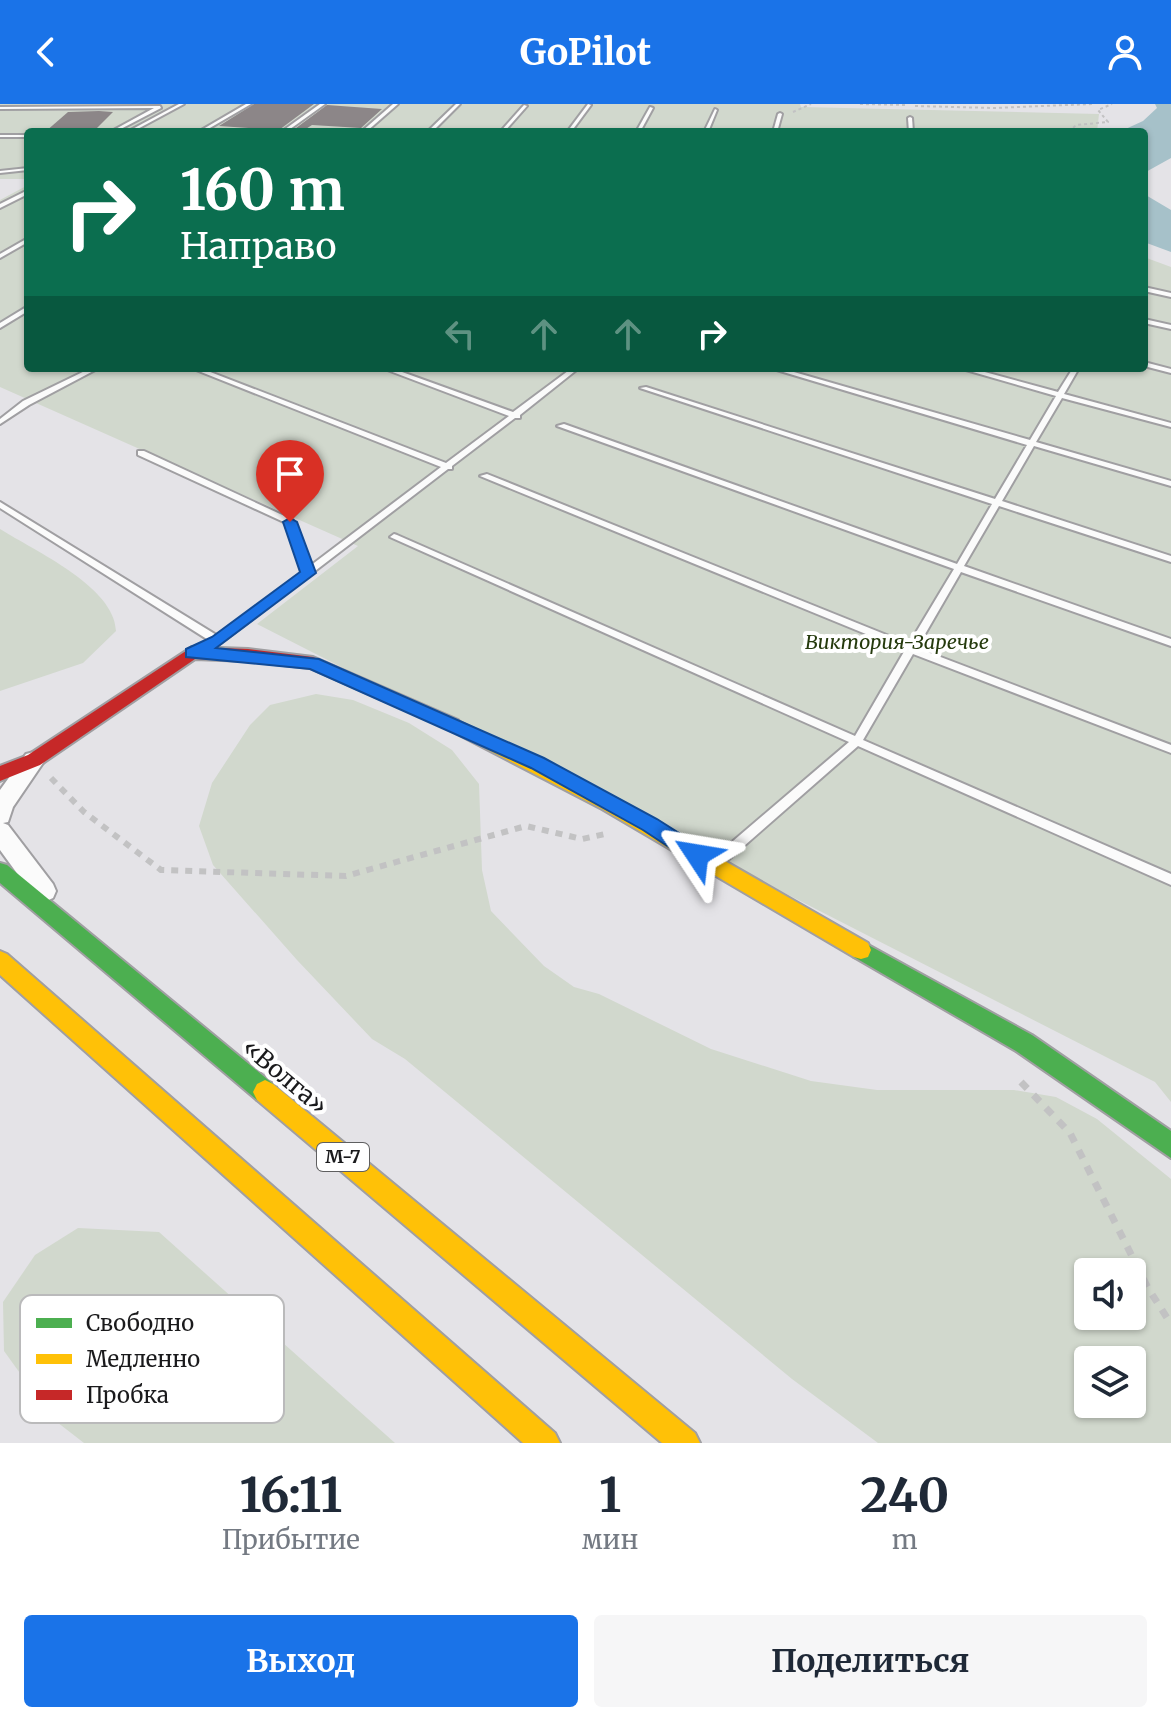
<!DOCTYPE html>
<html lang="ru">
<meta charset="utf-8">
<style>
body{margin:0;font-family:Merriweather,serif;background:#f6f6f7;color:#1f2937;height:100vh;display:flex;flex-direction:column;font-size:30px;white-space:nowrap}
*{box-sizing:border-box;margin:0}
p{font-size:26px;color:#747a83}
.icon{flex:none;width:44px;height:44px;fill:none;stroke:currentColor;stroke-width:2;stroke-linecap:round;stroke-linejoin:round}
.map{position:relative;height:1339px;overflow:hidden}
.drawer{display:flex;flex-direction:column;background:#fff;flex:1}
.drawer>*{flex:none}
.banner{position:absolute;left:24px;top:24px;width:1124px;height:244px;border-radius:8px;box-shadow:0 2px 6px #0004;background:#0b6e4f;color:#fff;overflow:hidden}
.buttons{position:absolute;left:1074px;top:1154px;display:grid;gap:16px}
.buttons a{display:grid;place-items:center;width:72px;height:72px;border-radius:8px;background:#fff;box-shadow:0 2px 6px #0004;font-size:40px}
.pin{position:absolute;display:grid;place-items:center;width:68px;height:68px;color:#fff;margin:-82px -34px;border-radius:50% 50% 50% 0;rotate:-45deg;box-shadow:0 0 8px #0007}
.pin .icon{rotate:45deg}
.me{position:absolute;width:88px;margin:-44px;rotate:303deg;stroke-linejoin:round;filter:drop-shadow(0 0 6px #0008)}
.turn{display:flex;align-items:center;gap:28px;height:168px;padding:0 24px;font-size:36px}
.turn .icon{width:104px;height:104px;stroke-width:2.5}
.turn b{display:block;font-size:56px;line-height:68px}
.lanes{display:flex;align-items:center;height:76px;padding:0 24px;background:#0003;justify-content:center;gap:40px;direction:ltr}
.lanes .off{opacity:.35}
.eta{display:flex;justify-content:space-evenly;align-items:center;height:136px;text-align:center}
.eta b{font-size:48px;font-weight:700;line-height:56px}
.primary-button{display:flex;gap:16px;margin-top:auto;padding:16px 24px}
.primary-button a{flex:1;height:92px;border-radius:8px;background:#1a73e8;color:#fff;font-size:32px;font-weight:700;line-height:92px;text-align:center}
.primary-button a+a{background:#f6f6f7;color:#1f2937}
header{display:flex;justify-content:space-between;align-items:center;height:104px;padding:0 24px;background:#1a73e8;color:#fff;font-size:36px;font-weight:700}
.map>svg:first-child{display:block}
.green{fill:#d1d8cd;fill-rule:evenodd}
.water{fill:#a6c1c9}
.building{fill:#8c8688}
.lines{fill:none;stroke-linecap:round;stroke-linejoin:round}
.lane-casing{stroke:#a09fa2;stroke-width:4}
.street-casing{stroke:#a09fa2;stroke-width:4}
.fast-casing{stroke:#a09fa2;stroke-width:4}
.slow-casing{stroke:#a09fa2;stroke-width:4}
.jam-casing{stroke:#a09fa2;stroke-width:4}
.path-far2{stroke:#c2c2c3;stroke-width:2;stroke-dasharray:3 3;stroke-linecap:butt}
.path-far1{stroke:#c2c2c3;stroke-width:6;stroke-dasharray:7 7;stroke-linecap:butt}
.path{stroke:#c2c2c3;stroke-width:7;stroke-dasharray:9 9;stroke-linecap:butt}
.lane{fill:#fbfbfb;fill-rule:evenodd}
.street{fill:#fbfbfb;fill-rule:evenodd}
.fast{fill:#4caf50;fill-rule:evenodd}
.slow{fill:#ffc107;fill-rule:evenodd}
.jam{fill:#c62828;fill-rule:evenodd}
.route{fill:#1a73e8;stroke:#114b97;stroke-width:2}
.labels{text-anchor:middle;stroke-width:8;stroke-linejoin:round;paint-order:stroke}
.shield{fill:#fff;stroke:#5f5f60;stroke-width:2}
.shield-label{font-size:18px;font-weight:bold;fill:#1a1a1c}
.park-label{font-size:20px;font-style:italic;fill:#253a0d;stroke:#fff}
.near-street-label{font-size:24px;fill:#1a1a1c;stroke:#fff}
.key{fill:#fff;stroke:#bababb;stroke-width:2}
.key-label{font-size:22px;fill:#1a1a1c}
</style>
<header><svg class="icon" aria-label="back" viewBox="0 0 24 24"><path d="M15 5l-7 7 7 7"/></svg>GoPilot<svg class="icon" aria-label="person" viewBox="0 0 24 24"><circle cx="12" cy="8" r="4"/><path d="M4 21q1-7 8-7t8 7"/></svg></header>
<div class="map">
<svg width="1171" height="1339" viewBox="0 0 1171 1339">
<rect width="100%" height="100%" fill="#e4e3e7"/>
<g class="green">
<polygon points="0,0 800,0 801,3 1099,10 1097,28 28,28 28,75 0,75"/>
<polygon points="28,81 28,264 1144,264 1144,153 1171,163 1171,998 1155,978 257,520 358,442 0,283 0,96"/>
<path d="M 0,425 C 35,447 115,483 116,527 L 83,559 L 0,587 Z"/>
<path d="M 316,590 L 353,596 L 409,619 L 452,646 L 479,680 L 482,766 L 491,807 L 544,862 L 574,883 L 599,890 L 711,945 L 811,977 L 877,986 L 1014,986 L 1056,993 L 1097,1015 L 1171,1075 L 1171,1339 L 878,1339 L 792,1275 L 405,955 L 372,935 L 297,856 L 213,761 L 199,722 L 212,679 L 250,621 L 270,601 ZM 1088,1168 L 1132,1168 L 1132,1212 L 1088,1212 ZM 1088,1256 L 1132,1256 L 1132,1300 L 1088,1300 Z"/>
<polygon points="78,1124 159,1128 395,1339 84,1339 53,1315 4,1247 3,1198 35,1151"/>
</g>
<g class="water">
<polygon points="1155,0 1171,0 1171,54 1144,69 1144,28 1119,28 1143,17 1157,4"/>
<polygon points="1144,90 1171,106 1171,148 1144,138"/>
</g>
<g class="building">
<polygon points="254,0 314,0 279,26 219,22"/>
<polygon points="327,1 382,5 361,24 312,21 301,28 292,27"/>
<polygon points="68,8 99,7 113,8 94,27 45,28"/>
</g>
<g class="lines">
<g class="lane-casing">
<g id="lane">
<polygon points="179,0 184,0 132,28 127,28"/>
<polygon points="246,0 251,0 203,28 198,28"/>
<polygon points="320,0 325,0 286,28 281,28"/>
<polygon points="393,0 398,0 366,28 361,28"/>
<polygon points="456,0 460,0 432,28 427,28"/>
<polygon points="588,0 591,1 571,28 567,28"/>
<polygon points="524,1 527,2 504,28 500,28"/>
<polygon points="160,2 161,4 115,28 110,28 154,4 0,5 0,3"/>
<polygon points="650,3 653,4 640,28 636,28"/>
<polygon points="715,5 717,6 708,28 704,28"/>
<polygon points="780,9 782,10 777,28 773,28 778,10"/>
<polygon points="910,13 912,14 913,28 909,28 908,14"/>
<rect x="0" y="31" width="28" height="2"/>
<polygon points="28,64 28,66 0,69 0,67"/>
<polygon points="28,86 28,90 0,104 0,100"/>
<polygon points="28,134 28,138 0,154 0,150"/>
<polygon points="1144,183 1171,189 1171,193 1144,187"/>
<polygon points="28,202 28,207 0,224 0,219"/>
<polygon points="1144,215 1171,221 1171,225 1144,219"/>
<polygon points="1144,258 1171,265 1171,269 1144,262"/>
<polygon points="91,264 99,264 29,301 0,320 0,315 23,297"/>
<polygon points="191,264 200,264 446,359 509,312 382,264 391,264 513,308 572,264 579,264 520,311 520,314 515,314 452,362 452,365 448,365 221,539 199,549 194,546 210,537 0,404 0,398 218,532 303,468 286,419 138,351 138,347 144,347 293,416 310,462 441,363"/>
<polygon points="770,264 780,264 1030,336 1056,292 959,264 970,264 1058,288 1073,264 1079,264 1064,290 1171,319 1171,323 1062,294 1036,338 1171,377 1171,382 1034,342 1002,397 1171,452 1171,458 999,402 964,462 1171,535 1171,542 961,468 917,544 1171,641 1171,649 913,550 863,636 1171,770 1171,781 858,642 720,763 716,764 712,763 710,759 712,755 849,638 390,433 394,430 397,431 855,632 905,546 480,372 487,370 909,540 954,465 557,322 564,320 957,460 992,400 640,284 646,283 995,395 1027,341"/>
</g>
</g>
<g class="street-casing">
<polygon id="street" points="34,648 42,650 45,656 13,703 8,718 3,719 8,721 53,780 56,787 53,794 44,798 35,794 0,746 0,686 26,650"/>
</g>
<g class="fast-casing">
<g id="fast">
<polygon points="0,759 7,761 273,980 277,988 273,996 265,1000 257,996 0,779"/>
<polygon points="861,837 1032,931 1171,1027 1171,1054 1016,947 854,853 851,846 854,839"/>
</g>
</g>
<g class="slow-casing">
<g id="slow">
<polygon points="452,614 615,694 868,839 871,846 868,853 861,855 854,853 602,705 446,624 443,620 446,616"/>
<polygon points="0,847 7,850 555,1329 560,1339 523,1339 0,871"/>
<polygon points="265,976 273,980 695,1329 700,1339 662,1339 257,996 253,988 257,980"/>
</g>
</g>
<g class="jam-casing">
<polygon id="jam" points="192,543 248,545 313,553 458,616 461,620 458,624 446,624 310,564 248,557 195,555 40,661 0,677 0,662 28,651"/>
</g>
<g class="path-far2">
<polyline points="860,0 905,1"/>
<polyline points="915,2 993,4 1093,0"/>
<polyline points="793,8 811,0"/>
<polyline points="1069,28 1076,21 1108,18 1098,6 1112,0"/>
</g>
<polyline class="path-far1" points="51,674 84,708 161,766 346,772 526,722 582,735 610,729"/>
<polyline class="path" points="1021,978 1070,1029 1148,1184 1171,1220"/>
<use href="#lane" class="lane"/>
<use href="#street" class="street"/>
<use href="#fast" class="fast"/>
<use href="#slow" class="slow"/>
<use href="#jam" class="jam"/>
</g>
<polygon class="route" points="290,414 297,418 316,469 216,544 319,555 544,654 657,715 704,745 707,751 704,757 690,757 643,726 531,664 310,565 186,553 186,545 212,533 300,468 283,418"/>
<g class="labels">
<rect class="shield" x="317" y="1039" width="52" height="28" rx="6"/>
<g class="shield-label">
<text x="343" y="1059">М-7</text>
</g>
<g class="park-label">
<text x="897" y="545">Виктория-Заречье</text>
</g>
<g class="near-street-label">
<text transform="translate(285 973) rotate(40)" y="8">«Волга»</text>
</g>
</g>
<rect x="20" y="1191" width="264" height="128" rx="12" class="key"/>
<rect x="36" y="1214" width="36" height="10" fill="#4caf50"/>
<rect x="36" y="1250" width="36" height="10" fill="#ffc107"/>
<rect x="36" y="1286" width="36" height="10" fill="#c62828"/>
<g class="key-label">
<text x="86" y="1227">Свободно</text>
<text x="86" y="1263">Медленно</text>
<text x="86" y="1299">Пробка</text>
</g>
</svg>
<div class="buttons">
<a><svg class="icon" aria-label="sound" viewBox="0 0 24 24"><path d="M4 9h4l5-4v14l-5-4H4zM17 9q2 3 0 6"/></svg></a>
<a><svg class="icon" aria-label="layers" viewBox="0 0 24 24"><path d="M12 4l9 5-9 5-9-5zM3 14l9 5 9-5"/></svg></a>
</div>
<div class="pin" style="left:290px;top:418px;background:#d93025"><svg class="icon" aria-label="arrive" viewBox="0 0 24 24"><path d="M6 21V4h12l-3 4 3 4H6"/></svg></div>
<svg class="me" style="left:697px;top:751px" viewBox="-20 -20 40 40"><path d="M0-17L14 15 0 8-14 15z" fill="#1a73e8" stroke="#fff" stroke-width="4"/></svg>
<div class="banner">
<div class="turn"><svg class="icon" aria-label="right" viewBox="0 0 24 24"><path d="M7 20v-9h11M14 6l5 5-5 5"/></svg><div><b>160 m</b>Направо</div></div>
<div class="lanes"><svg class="icon off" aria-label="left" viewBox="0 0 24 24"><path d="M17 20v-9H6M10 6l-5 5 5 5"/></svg><svg class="icon off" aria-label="ahead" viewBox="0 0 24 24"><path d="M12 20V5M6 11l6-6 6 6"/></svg><svg class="icon off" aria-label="ahead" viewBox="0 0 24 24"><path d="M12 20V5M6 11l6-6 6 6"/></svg><svg class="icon" aria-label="right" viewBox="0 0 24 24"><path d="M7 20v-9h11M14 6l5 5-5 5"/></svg></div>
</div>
</div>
<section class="drawer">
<div class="eta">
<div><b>16:11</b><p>Прибытие</p></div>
<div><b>1</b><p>мин</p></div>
<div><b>240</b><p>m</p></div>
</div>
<div class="primary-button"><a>Выход</a><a>Поделиться</a></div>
</section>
